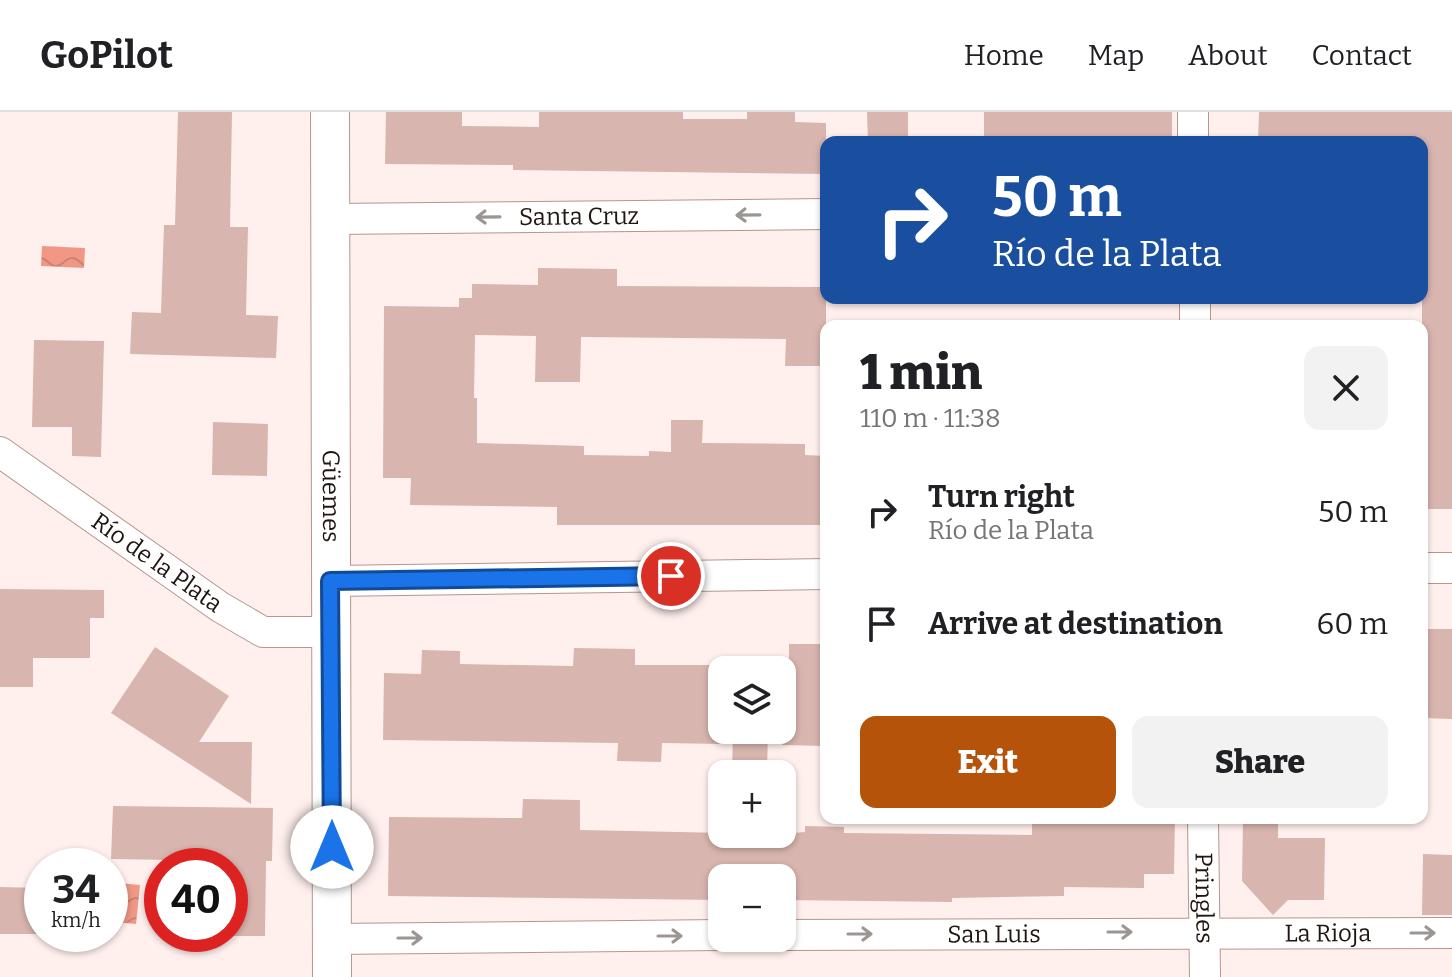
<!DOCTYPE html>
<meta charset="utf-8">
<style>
body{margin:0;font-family:Bitter,serif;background:#f2f2f2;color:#202124;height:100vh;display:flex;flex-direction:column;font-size:30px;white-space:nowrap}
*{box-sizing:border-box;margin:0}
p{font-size:26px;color:#757577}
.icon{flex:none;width:44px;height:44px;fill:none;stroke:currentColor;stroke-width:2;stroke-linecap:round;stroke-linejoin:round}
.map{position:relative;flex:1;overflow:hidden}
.side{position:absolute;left:820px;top:208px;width:608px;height:504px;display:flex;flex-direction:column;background:#fff;border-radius:16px;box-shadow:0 2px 6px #0004}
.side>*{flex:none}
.guide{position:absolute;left:820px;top:24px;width:608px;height:168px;border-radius:16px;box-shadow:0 2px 6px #0004;background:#1a4fa0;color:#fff;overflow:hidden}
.tools{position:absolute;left:708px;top:544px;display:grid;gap:16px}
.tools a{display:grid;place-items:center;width:88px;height:88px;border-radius:16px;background:#fff;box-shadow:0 2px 6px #0004;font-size:40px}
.speed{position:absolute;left:24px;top:736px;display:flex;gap:16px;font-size:40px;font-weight:700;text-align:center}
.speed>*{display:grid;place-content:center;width:104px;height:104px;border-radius:50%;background:#fff;box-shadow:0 2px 6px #0004;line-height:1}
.speed small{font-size:20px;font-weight:400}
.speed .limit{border:12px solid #d22;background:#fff;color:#111}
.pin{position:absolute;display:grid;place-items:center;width:68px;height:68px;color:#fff;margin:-34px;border:4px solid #fff;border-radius:50%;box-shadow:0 2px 8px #0007}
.me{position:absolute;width:88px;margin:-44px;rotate:0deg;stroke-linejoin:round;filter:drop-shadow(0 0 6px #0008)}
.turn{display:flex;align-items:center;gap:28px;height:168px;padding:0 40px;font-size:36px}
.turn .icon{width:104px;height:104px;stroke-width:2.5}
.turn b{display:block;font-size:56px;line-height:68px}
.round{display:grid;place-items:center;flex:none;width:84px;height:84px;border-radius:16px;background:#f2f2f2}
.headline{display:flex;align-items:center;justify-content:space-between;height:136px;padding:0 40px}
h1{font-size:48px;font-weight:800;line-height:60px}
.primary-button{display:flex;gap:16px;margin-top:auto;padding:16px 40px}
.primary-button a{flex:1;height:92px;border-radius:16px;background:#b45309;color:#fff;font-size:32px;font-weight:800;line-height:92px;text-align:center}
.primary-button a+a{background:#f2f2f2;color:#202124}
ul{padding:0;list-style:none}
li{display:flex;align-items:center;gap:24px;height:112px;padding:0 40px}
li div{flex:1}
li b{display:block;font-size:30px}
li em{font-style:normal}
header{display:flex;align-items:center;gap:48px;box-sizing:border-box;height:112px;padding:0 40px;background:#fff;border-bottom:2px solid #e0e0e0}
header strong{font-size:38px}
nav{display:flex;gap:44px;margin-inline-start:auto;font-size:28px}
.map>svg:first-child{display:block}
.water{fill:url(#water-waves)}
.building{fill:#d8b5ae}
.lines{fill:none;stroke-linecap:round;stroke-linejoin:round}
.minor-casing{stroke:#b6958d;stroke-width:32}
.tertiary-casing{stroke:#b6958d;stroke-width:40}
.minor{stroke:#fff;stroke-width:30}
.tertiary{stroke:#fff;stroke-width:38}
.oneway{stroke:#9b9694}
.route-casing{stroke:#114b97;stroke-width:20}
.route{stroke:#1a73e8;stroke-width:14}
.labels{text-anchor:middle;stroke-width:8;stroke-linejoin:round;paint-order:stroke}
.street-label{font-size:24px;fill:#211512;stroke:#fff0ed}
</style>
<header>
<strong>GoPilot</strong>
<nav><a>Home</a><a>Map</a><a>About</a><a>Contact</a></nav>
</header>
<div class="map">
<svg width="1452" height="865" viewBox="0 0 1452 865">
<defs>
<pattern id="water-waves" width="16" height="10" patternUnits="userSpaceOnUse" patternTransform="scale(2)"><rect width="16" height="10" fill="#f09785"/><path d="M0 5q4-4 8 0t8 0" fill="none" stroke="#ce8172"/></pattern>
</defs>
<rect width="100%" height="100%" fill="#fff0ed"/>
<g class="water">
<polygon points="42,134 85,136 84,156 41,154"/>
<polygon points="118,771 140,773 136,812 114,810"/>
</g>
<g class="building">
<polygon points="178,0 232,0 230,115 248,115 246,203 278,204 276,246 130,242 132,200 161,201 164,113 175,113"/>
<polygon points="386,0 462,0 462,14 539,15 539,0 683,0 683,7 747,7 747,0 795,0 795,10 826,11 826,62 513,58 513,53 385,52"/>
<polygon points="867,0 908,0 908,30 868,30"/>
<rect x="984" y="0" width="188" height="30"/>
<polygon points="1259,0 1452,0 1452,397 1422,397 1422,30 1258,30"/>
<polygon points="538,156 617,157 617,174 826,175 826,254 785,254 786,227 581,225 580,270 535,270 536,224 475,223 474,286 477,286 477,331 584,334 584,343 649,344 649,339 671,340 671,308 703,308 702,331 805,332 805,343 826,344 826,413 557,413 557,395 410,393 411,366 383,366 384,194 459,195 459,186 472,186 472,172 538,173"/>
<polygon points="34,228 104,229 101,345 72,344 72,315 32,315"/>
<polygon points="213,310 268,312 267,364 212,363"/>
<polygon points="0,477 104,478 104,506 90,506 90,546 33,546 33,575 0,575"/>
<polygon points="1425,517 1452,517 1452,607 1424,606"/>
<polygon points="789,532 826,532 826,634 782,633 782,553 789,553"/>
<polygon points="155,535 229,584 199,630 252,630 251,692 111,601"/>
<polygon points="574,536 635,537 635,553 722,553 722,632 662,631 661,650 617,649 618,631 383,628 384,561 421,562 422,538 460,539 460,552 573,554"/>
<polygon points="733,618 768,618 767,662 732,662"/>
<polygon points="523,687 580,688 580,718 782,722 805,720 805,714 844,715 844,721 1032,723 1032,706 1175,706 1174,762 1144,762 1144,776 1064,775 1064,784 952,786 952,790 782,788 782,766 722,766 722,788 388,784 389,705 522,706"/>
<polygon points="113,694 273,696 272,749 266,749 265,824 230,824 230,749 111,747"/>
<polygon points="1243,706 1278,706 1278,726 1325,726 1324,788 1288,788 1273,803 1242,769"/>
<polygon points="1423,742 1452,743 1452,803 1422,803"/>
<polygon points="0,775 42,776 42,822 0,822"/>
</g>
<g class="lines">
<g class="minor-casing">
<g id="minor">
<polyline points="1193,0 1193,30"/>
<path id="s1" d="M 331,107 L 826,102"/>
<polyline points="1195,186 1195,214"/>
<path id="s2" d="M 0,340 L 220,495 L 263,520 L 330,520"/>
<polyline points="1422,456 1452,456"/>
<polyline points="330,469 826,462"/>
<path id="s3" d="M 1203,706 L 1205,865"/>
<path id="s4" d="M 782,823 L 1452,821"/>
<polyline points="332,827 722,823"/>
</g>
</g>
<g class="tertiary-casing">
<g id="tertiary">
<path id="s5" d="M 330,0 L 332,865"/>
</g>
</g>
<use href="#minor" class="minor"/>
<use href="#tertiary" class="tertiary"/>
</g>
<defs><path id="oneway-shaft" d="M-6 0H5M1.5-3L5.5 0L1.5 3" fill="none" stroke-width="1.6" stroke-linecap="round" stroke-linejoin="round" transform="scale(2)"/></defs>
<g class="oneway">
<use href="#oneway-shaft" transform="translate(748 103) rotate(179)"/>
<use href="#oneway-shaft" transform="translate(488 105) rotate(179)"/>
<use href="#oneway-shaft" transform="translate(1120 820)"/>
<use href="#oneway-shaft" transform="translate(1423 821)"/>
<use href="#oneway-shaft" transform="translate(860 822)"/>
<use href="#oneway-shaft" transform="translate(670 824)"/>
<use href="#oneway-shaft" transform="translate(410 826)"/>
</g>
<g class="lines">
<g class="route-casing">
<polyline id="route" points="332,735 330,469 671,464"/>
</g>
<use href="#route" class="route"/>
</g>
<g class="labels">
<g class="street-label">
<text dy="8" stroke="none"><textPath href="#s1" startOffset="248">Santa Cruz</textPath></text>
<text dy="8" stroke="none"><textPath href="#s5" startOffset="384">Güemes</textPath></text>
<text dy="8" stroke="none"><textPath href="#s2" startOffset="192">Río de la Plata</textPath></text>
<text dy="8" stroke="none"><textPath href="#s3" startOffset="80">Pringles</textPath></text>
<text dy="8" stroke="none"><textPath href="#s4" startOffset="546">La Rioja</textPath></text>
<text dy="8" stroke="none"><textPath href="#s4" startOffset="212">San Luis</textPath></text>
</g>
</g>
</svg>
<div class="tools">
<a><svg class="icon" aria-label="layers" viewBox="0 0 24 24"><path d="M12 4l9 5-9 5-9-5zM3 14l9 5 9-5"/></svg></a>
<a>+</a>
<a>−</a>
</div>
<div class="speed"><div>34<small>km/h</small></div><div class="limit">40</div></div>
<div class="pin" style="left:671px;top:464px;background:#d93025"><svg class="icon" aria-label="arrive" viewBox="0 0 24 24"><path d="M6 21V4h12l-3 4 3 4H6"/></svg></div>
<svg class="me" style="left:332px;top:735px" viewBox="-20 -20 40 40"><circle r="19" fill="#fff"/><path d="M0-13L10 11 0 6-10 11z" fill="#1a73e8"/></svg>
<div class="guide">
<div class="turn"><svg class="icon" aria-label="right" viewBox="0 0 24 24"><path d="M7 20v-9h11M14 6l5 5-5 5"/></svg><div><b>50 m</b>Río de la Plata</div></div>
</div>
<section class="side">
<div class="headline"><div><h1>1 min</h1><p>110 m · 11:38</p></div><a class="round"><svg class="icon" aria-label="close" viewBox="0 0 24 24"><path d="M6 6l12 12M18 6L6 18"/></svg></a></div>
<ul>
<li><svg class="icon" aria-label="right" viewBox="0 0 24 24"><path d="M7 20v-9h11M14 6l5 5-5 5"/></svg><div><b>Turn right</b><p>Río de la Plata</p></div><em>50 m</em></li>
<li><svg class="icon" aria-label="arrive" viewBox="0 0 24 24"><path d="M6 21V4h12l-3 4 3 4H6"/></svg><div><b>Arrive at destination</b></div><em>60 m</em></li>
</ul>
<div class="primary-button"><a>Exit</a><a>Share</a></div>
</section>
</div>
